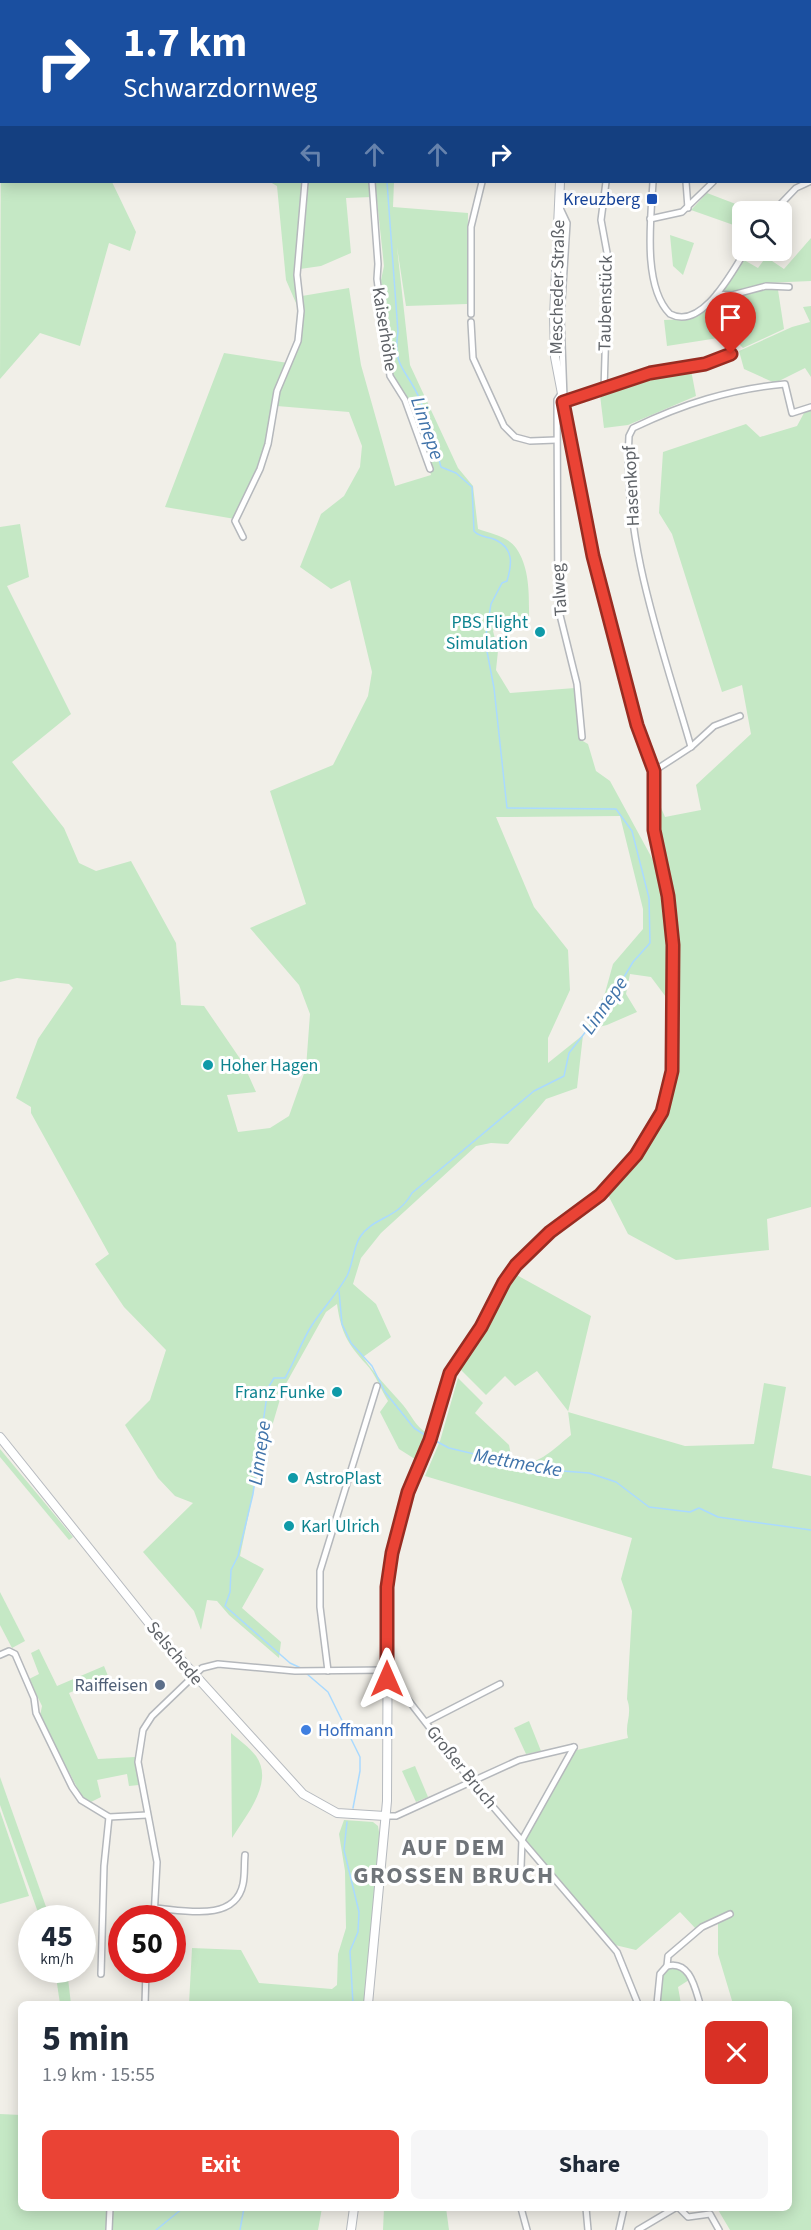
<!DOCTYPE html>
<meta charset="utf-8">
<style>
body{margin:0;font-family:"Source Sans 3",sans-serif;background:#f6f6f7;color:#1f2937;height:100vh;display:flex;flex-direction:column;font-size:22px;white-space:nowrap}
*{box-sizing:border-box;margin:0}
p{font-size:20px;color:#747a83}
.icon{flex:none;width:33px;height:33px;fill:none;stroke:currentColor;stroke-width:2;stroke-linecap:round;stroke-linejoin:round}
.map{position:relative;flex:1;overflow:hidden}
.sheet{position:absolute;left:18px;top:2001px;width:774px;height:210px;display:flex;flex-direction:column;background:#fff;border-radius:9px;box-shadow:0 3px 15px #0003}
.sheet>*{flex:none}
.banner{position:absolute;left:0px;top:0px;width:812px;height:183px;box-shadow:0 3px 15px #0003;background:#1a4fa0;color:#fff;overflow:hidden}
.fabs{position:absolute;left:732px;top:201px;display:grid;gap:12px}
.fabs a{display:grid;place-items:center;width:60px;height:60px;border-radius:9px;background:#fff;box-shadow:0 3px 15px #0003;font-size:30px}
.speed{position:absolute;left:18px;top:1905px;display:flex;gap:12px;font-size:30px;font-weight:700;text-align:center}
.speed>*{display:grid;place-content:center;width:78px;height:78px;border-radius:50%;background:#fff;box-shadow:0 3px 15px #0003;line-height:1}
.speed small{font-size:15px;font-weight:400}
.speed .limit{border:9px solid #d22;background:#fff;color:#111}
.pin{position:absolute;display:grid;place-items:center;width:51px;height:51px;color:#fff;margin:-62px -26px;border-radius:50% 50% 50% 0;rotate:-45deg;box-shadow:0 0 6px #0007}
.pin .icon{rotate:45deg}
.me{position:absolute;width:66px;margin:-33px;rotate:0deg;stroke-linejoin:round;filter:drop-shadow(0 0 4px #0008)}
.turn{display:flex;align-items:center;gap:21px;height:126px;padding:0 24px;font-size:27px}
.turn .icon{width:78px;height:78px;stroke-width:2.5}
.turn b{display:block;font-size:42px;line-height:51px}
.lanes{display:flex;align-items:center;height:57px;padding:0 24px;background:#0003;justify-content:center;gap:30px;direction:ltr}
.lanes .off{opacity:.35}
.round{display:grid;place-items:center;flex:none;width:63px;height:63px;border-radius:9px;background:#f6f6f7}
.summary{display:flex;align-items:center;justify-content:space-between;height:102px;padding:0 24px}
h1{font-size:36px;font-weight:700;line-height:45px}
.action{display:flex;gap:12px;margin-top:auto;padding:12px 24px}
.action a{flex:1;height:69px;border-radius:9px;background:#ea4335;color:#fff;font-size:24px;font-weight:700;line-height:69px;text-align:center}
.action a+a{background:#f6f6f7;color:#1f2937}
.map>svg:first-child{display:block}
.green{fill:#c5e8c5}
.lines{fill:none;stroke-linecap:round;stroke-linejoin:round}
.stream{stroke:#aadaff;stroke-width:1.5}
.river{stroke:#aadaff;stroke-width:9}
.street-casing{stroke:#b5b8bc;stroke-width:8}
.secondary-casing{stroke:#b6babf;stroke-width:10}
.street{stroke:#fff;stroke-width:5}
.secondary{stroke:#fff;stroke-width:8}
.route-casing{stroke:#982c22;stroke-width:15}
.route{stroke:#ea4335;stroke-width:10}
.transit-dot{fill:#1a4fb4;stroke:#fff;stroke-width:2}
.culture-dot{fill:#0f9aa8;stroke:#fff;stroke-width:2}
.service-dot{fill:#5c6f8a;stroke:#fff;stroke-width:2}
.shop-dot{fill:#3f7fe0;stroke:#fff;stroke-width:2}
.labels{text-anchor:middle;stroke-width:6;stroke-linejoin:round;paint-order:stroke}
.transit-label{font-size:18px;fill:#164399;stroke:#fff;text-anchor:end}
.street-label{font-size:18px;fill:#5f6368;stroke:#fff}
.culture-label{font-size:18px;fill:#0d838f;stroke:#fff;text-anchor:start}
.service-label{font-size:18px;fill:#4e5e75;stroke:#fff;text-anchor:end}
.shop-label{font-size:18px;fill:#366cbe;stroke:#fff;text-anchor:start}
.water-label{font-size:20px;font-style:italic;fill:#4174aa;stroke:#fff}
.district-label{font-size:24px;font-weight:bold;letter-spacing:1.5px;fill:#70757a;stroke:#fff}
</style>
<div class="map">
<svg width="811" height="2230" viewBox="0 0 811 2230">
<rect width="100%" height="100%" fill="#f1efe8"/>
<g class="green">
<polygon points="1,103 2,182 112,182 136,232 130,251 109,243 80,346 40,333 0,379"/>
<polygon points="270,182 303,182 299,310 286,280 277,186"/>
<polygon points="308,182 370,182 372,197 346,198 351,253 321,266 300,269"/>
<path d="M 375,182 L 394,182 L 393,207 L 468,213 L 467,304 L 406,306 L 397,247 L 410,365 L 458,468 L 473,486 L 478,529 C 490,533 509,537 516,548 C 530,568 529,595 529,617 L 498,622 L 493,631 L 498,651 L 496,670 L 510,693 L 575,688 L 581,740 L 588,744 L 596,771 L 610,781 L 659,871 L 669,935 L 669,1001 L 651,977 L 630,974 L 626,994 L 637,1012 L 607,1025 L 586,1030 L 605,993 L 613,964 L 643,929 L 643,909 L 620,816 L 496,817 L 534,907 L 568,950 L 570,990 L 548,1038 L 548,1063 L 583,1035 L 577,1088 L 546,1099 L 508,1144 L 491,1143 L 476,1146 L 381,1233 L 361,1258 L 353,1284 L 376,1304 L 391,1337 L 363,1357 C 375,1375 389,1389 403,1405 C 412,1416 415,1426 427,1433 L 418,1461 L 399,1449 L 380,1412 L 388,1401 C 381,1390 375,1373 366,1364 C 347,1343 341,1332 337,1304 L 326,1312 L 283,1389 L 255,1484 L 240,1556 L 264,1569 L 242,1608 L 281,1642 L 279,1658 L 229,1615 L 217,1601 L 207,1600 L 201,1630 L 194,1611 L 143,1552 L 193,1503 L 175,1496 L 158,1478 L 125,1425 L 150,1400 L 166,1350 L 124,1307 L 95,1264 L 109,1254 L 31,1113 L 31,1107 L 16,1098 L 38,1039 L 73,988 L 69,984 L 17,978 L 0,982 L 0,527 L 20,524 L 29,577 L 7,586 L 71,714 L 12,762 L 64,828 L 79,863 L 96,871 L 131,861 L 176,943 L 181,1005 L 204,1006 L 243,1063 L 256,1092 L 227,1095 L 238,1132 L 270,1128 L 289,1116 L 306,1068 L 310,1014 L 299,985 L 250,928 L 306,904 L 270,791 L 333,765 L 368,696 L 372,672 L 350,580 L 331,589 L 300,567 L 321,514 L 344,496 L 360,467 L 362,446 L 349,412 L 277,406 L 278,393 L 299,342 L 302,296 L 349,288 L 361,365 L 395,486 L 431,475 L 408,399 L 393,375 L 381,280 L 384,266 Z"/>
<polygon points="707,193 754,211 742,212 742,228 691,210"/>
<polygon points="670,235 694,243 683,275 673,266"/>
<polygon points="811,238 811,281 765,283 729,294 725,292 724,289 744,260 758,268 766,257 784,269"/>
<polygon points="765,289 778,290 784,329 743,348 731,336 667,346 664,320 691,319 717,298 729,300"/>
<polygon points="811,306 811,377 805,368 775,383 744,369 739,351 792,327 810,322 803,307"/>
<polygon points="224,353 288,363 281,375 263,456 235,519 165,507"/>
<polygon points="691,370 696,396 628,425 604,428 600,395 652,377"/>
<polygon points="811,410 811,1207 767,1219 769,1250 676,1260 628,1234 607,1193 634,1162 672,1088 676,968 657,834 656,796 665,817 701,810 696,785 751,734 742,685 722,692 672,534 659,513 663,452 746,424 760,437 797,426 804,413"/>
<path d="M 513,1273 L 591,1316 L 568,1412 L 685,1446 L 754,1444 L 764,1383 L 786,1387 L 772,1468 L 811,1476 L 811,2230 L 730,2230 L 717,2208 L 789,2208 L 789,2004 L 733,2004 L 718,1954 L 718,1917 L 696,1929 L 680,1912 L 636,1950 L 615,1945 L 526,1842 L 525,1839 L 573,1751 L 628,1738 C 624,1724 633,1715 627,1699 L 632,1611 L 621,1579 L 632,1538 L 425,1476 L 440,1441 L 458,1378 L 483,1403 L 475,1413 L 509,1445 L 512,1460 C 536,1470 553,1449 571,1435 L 568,1411 L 537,1371 L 515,1386 L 505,1376 L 486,1395 L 457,1366 L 487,1323 Z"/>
<polygon points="0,1449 73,1537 69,1540 0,1457"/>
<polygon points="0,1592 25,1641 12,1648 0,1625"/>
<polygon points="39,1649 57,1686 104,1666 108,1676 69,1693 98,1759 135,1757 139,1785 129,1786 127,1774 97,1780 101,1797 89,1803 82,1797 40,1716 42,1706 29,1679 39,1674 31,1653"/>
<polygon points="529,1721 541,1751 526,1754 514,1728"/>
<path d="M 231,1733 C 239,1740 249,1747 256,1756 C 275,1783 245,1816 232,1838 Z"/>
<polygon points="415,1766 428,1797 416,1802 402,1771"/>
<polygon points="0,1777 50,1918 40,1918 0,1805"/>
<polygon points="0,1811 29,1896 0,1904"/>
<polygon points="344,1820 373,1822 378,1826 380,1838 364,2004 189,2004 192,1948 241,1950 259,1983 332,1989 337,1985 338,1954 346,1928 345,1871 339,1834"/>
<polygon points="669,1968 678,1968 689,1980 678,1987 681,2004 660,2004 662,1975"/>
<polygon points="55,1970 67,1970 71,2004 60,2004"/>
<polygon points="0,2114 21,2115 21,2208 107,2208 108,2230 0,2230"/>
<polygon points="111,2208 322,2208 318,2230 111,2230"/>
<polygon points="384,2208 446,2208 449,2230 383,2230"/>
</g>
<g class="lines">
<g class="stream">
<polyline points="444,2 444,0"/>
<polyline points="339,1291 342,1324 351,1343 372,1366 385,1392 414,1428 428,1437"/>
<polyline points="432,1439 449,1448 537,1469 589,1473 616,1482 649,1507 690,1512 699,1508 718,1517 811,1530"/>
<path d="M 305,1670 L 290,1663 L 225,1606 L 230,1592 L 231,1570 L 238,1556 L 253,1494 L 268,1388 L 274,1378 L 285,1378 C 295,1361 301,1342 312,1325 C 323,1308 337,1294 347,1276 C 353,1264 353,1248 360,1237 C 374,1216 397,1220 412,1193 L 534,1091 L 564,1076 L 569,1053 L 609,1002 L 633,962 L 650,943 L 649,898 L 632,831 L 616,809 L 507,808 L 494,688 L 485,641 L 491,604 L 502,583 L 507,581 C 512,564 514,549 496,540 C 488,536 480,538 474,531 L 472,487 L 456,473 L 441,467 C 435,444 429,422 420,400 C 408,370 392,368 398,332 L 387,182"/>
<polyline points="307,1674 328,1692 360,1757 360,1771 353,1808"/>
<polyline points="347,1822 344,1850 359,1912 358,1932 350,1951 353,2004"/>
<polyline points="156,2230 183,2208"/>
<polyline points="240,2230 244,2208"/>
</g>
<polyline class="river" points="4,2 4,0"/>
<g class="street-casing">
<g id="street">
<polyline points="343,0 343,2"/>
<polyline points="605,0 605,2"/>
<polyline points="769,0 769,2"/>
<polyline points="76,2 78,0"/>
<polyline points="307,2 309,0"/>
<polyline points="374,2 374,0"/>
<polyline points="496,2 496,0"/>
<polyline points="694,2 694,0"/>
<polyline points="0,65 2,63"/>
<polyline points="372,182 378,264 377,279 390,376 405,400 430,469"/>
<path d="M 653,182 C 651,217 642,286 670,314 C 702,331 732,272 746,250"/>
<polyline points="686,182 688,208"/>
<polyline points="559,206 567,223 561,317 564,398"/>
<polyline points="773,212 796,188 811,181"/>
<polyline points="650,219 682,212 713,182"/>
<polyline points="717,294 732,295 766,286 789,287"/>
<polyline points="471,314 471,227 482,182"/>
<polyline points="471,322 473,358 504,426 515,437 530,441 556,440"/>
<polyline points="604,390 608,258 601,220 606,182"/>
<polyline points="561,394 557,400 558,607 577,684 582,737"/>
<polyline points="563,402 650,373 705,364 731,354"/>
<polyline points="243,537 235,521 260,469 268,444 277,391 298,341 301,311 297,275 305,182"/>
<path d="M 691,747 C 662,646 623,543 629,436 L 633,428 C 683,404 730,389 785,384 L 792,413 L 811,407"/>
<polyline points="654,771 691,747 714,726 740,716"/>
<polyline points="0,1655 9,1651 15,1654 34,1698 36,1713 72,1787 81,1800 109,1817 147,1815"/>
<polyline points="328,1671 320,1607 320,1571 377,1386"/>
<polyline points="386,1681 395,1683 471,1781 617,1952 638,2004"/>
<polyline points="426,1722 500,1684"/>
<polyline points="385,1816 396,1816 519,1760 574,1747"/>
<polyline points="521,1867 522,1840 574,1747"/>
<path d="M 155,1908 C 183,1910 235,1923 243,1884 C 245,1875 244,1865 245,1855"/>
<polyline points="154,1918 157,1862 138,1762 143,1730 152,1716 202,1668 218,1664 295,1671 387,1670"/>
<path d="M 667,1966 C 690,1960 695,1988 700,2004"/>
<polyline points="133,1970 140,1975 146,1970"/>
<polyline points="101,1974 104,1866 109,1817"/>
<polyline points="145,2004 146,1970"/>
<polyline points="657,2004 660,1974 667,1966 668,1956 702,1927 730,1914"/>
<polyline points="521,2208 527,2230"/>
<polyline points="586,2208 588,2230"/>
<polyline points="679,2208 688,2217 710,2214 719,2230"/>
<polyline points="109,2230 110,2208"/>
<polyline points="619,2230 624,2208"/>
<polyline points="638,2230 675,2208"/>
</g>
</g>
<g class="secondary-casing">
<g id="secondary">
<polyline points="24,2 27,0"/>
<polyline points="577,2 577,0"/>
<polyline points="0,9 2,9"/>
<polyline points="0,1437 156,1632 303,1794 337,1813 385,1816"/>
<polyline points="368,2004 387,1801 388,1573 408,1492 430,1440 450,1373 481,1327 507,1276 542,1239 600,1195 627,1167 657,1123 667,1097 672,1071 673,945 668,896 654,830 654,771 637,725 593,556 555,357 554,317 560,182"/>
<polyline points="351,2230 354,2208"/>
</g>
</g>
<use href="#street" class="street"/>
<use href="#secondary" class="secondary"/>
</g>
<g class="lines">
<g class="route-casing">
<polyline id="route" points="387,1679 387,1587 392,1553 408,1492 430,1440 450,1373 481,1327 504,1282 516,1265 550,1232 600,1195 636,1155 662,1112 672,1071 673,945 668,896 654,830 654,771 637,725 593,556 563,402 650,373 705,364 731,354"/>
</g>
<use href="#route" class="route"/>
</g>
<rect class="transit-dot" x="646" y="193" width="12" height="12" rx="3"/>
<g class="culture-dot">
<circle cx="540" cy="632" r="6"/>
<circle cx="208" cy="1065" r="6"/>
<circle cx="337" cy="1392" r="6"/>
<circle cx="293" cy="1478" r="6"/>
<circle cx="289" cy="1526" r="6"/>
</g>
<circle class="service-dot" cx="160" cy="1685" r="6"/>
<circle class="shop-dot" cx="306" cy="1730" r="6"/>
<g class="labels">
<g class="transit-label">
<text x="640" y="205">Kreuzberg</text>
</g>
<g class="street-label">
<text transform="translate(557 287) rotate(-89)" y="6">Mescheder Straße</text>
<text transform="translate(605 303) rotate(-89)" y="6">Taubenstück</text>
<text transform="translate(385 329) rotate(81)" y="6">Kaiserhöhe</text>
<text transform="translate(631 486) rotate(-93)" y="6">Hasenkopf</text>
<text transform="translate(559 590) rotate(-94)" y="6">Talweg</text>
<text transform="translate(175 1653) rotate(50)" y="6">Selschede</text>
<text transform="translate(462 1767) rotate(51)" y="6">Großer Bruch</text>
</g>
<g class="culture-label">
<text x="528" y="628" text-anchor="end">PBS Flight<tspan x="528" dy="21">Simulation</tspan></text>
<text x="220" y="1071">Hoher Hagen</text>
<text x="325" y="1398" text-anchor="end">Franz Funke</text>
<text x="305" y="1484">AstroPlast</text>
<text x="301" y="1532">Karl Ulrich</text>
</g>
<g class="service-label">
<text x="148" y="1691">Raiffeisen</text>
</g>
<g class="shop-label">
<text x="318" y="1736">Hoffmann</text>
</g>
<g class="water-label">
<text transform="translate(428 428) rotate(71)" y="7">Linnepe</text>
<text transform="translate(604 1005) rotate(-55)" y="7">Linnepe</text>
<text transform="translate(259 1453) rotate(-82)" y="7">Linnepe</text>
<text transform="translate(518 1462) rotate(10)" y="7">Mettmecke</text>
</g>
<g class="district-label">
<text x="454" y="1855">AUF DEM<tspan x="454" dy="28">GROSSEN BRUCH</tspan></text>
</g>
</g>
</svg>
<div class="fabs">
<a><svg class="icon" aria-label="search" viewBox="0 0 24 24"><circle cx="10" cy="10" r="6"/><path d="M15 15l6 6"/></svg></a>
</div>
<div class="speed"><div>45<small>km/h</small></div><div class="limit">50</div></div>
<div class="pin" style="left:731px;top:354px;background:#d93025"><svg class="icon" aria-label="arrive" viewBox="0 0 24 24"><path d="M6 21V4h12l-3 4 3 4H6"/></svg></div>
<svg class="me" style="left:387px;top:1679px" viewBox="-20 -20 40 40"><path d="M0-17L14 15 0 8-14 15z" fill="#ea4335" stroke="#fff" stroke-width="4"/></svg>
<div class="banner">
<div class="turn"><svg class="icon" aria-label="right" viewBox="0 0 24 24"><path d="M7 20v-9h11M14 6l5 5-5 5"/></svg><div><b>1.7 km</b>Schwarzdornweg</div></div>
<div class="lanes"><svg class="icon off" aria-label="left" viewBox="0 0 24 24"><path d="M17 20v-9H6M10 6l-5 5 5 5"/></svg><svg class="icon off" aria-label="ahead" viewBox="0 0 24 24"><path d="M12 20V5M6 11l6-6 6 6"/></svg><svg class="icon off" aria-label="ahead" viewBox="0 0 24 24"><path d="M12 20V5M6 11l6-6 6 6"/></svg><svg class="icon" aria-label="right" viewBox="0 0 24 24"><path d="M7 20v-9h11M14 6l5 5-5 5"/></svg></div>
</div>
<section class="sheet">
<div class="summary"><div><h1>5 min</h1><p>1.9 km · 15:55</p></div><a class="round" style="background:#d93025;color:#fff"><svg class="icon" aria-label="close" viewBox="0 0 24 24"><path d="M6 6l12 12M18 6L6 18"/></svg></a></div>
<div class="action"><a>Exit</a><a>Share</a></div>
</section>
</div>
